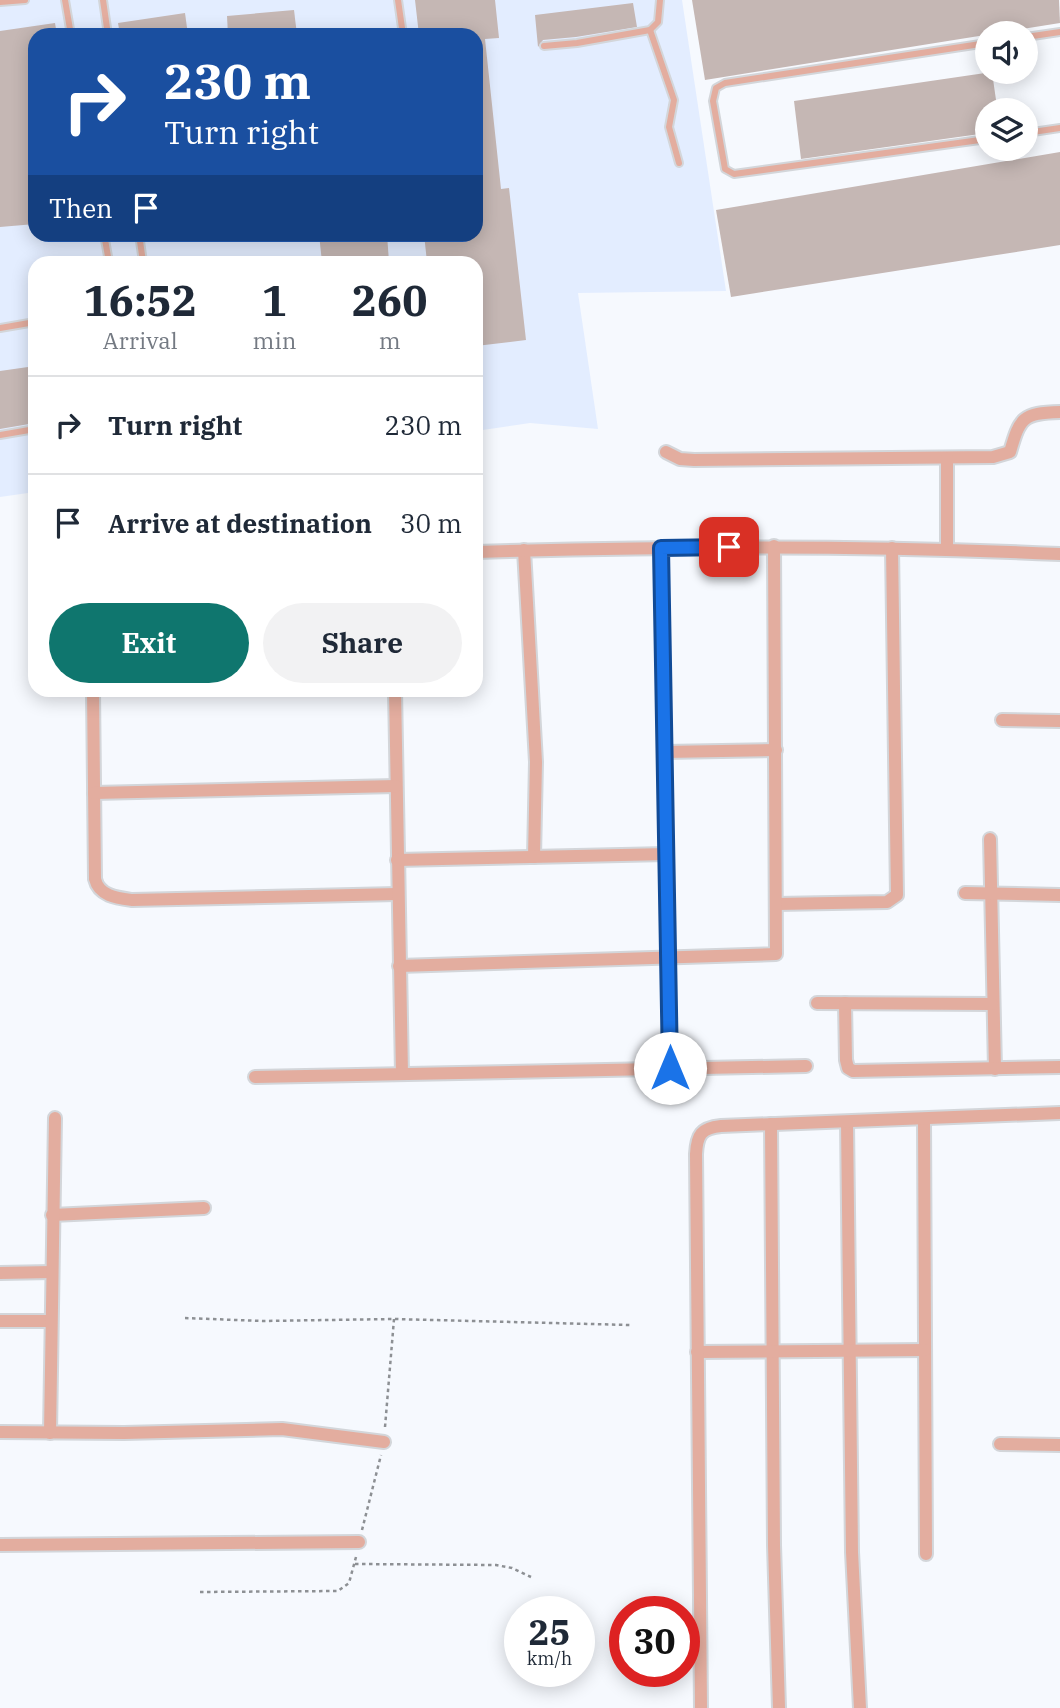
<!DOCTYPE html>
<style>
body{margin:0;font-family:"IBM Plex Serif",serif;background:#f2f2f3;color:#1f2937;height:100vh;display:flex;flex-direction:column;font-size:26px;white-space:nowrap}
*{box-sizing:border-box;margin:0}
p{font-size:23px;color:#747a83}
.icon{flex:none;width:38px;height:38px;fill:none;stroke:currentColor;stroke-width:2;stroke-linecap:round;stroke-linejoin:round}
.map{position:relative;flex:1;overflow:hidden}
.panel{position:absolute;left:28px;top:256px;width:455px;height:441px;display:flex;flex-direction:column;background:#fff;border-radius:21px;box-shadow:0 4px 18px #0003}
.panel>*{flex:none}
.top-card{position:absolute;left:28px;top:28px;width:455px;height:214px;border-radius:21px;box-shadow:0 4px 18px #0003;background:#1a4fa0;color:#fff;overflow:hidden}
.tools{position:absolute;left:975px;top:21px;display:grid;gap:14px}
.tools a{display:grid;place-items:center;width:63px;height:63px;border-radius:50%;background:#fff;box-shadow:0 4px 18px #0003;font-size:35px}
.speed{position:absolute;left:504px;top:1596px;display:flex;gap:14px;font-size:35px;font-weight:700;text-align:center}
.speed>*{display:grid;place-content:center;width:91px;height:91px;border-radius:50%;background:#fff;box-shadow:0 4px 18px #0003;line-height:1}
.speed small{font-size:18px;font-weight:400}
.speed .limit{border:10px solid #d22;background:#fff;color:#111}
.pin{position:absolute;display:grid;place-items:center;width:60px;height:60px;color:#fff;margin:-30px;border-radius:14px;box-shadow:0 4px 10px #0006}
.me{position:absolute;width:77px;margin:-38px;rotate:0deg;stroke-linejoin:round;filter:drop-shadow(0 0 5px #0008)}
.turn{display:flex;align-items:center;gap:24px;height:147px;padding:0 21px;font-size:32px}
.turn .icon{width:91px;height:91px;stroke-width:2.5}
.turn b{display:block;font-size:49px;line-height:60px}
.then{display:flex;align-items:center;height:66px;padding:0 21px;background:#0003;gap:14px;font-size:26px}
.eta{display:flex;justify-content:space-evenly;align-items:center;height:119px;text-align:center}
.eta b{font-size:42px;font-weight:700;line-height:49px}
.button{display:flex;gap:14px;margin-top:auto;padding:14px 21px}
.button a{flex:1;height:80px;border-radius:42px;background:#0f766e;color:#fff;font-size:28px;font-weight:700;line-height:80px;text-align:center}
.button a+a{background:#f2f2f3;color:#1f2937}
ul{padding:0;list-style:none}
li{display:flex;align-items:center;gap:21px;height:98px;padding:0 21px;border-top:2px solid #e0e1e3}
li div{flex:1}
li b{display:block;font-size:26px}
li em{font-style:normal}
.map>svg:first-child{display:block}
.built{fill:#e3edff;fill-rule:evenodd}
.building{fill:#c5b7b4}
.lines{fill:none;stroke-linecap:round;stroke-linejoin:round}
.lane-casing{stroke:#d3d6da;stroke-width:10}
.street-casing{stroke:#d3d6da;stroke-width:16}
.path{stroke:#8d9094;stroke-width:2.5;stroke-dasharray:3.5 3.5;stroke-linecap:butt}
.lane{stroke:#e3ad9f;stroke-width:6}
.street{stroke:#e3ad9f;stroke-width:12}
.route-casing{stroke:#114b97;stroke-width:18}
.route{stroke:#1a73e8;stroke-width:12}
</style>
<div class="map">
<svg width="1060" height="1708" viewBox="0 0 1060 1708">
<rect width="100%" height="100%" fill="#f6f9fe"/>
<path class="built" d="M 0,0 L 682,0 L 726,291 L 578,293 L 598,429 L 530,423 L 476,431 L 476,262 L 35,262 L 35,492 L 0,497 ZM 35,35 L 476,35 L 476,234 L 35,234 Z"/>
<g class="building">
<polygon points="415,0 495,0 499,38 485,39 501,189 509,188 526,340 476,346 476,262 427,262 424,234 476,234 476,35 419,35"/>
<polygon points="692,0 1059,0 1060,23 705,80"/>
<polygon points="633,3 637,27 576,37 543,40 538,47 535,15"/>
<polygon points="294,10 297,35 228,35 227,16"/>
<polygon points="185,13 188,35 120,35 118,23"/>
<polygon points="55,23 57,35 35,35 35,224 0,227 0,31"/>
<polygon points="992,72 997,107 984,108 987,133 801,159 794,101"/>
<polygon points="1060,152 1060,245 731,297 716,210"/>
<polygon points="319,234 387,234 389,262 322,262"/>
<polygon points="35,366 35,423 0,429 0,371"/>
</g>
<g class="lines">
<g class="lane-casing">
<g id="lane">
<polyline points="65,0 71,35"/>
<polyline points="103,0 108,35"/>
<polyline points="398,0 403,35"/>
<polyline points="0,2 25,0"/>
<polyline points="650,30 674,100 669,127 679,163"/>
<polyline points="1026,37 1060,32"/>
<polyline points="987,43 725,83 716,88 713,101 725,169 734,174 987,139"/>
<polyline points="544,46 577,43 650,30 658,22 660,0"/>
<polyline points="1026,133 1060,128"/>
<polyline points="104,234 109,262"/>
<polyline points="139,234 143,262"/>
<polyline points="0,328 35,322"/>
<polyline points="0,435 35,429"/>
</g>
</g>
<g class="street-casing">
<g id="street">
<path d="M 666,452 L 680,459 L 694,460 L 993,457 L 1010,452 C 1020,418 1022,413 1060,412"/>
<polyline points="947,458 947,549"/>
<polyline points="661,548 670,1068"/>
<polyline points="524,550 536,762 534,857"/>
<path d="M 476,552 C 671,546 865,545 1060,554"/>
<path d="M 93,690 L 95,879 C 99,896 117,898 132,900 L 397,894"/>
<polyline points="395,690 402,1074"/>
<polyline points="1002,720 1060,721"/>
<polyline points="665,752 776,750"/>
<polyline points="94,793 396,786"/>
<polyline points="990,839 995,1069"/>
<polyline points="397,860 667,854"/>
<polyline points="965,893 1060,895"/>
<polyline points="777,904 887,902 897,895 892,548"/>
<polyline points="399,966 776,954 774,546"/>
<polyline points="817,1003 992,1004"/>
<polyline points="845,1003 846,1060 848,1068 853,1071 1060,1067"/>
<polyline points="255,1077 806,1066"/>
<polyline points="924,1120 926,1554"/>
<polyline points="847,1122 852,1552 860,1708"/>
<polyline points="771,1124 774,1545 779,1708"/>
<polyline points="52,1215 204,1208"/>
<polyline points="0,1273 52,1272"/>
<polyline points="0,1321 51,1321"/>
<polyline points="697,1352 925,1350"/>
<polyline points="0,1432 124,1433 282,1429 384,1442"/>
<polyline points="50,1433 55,1118"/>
<polyline points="1000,1444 1060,1445"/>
<polyline points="0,1545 359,1542"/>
<path d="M 701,1708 L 696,1154 C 697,1135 701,1128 721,1126 L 1060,1113"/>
</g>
</g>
<g class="path">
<polyline points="185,1318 262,1321 394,1319 630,1325"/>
<polyline points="385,1427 394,1319"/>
<polyline points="362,1530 381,1455"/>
<polyline points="355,1564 496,1565 512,1568 531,1577"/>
<polyline points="200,1592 338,1591 349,1583 356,1557"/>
</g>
<use href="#lane" class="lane"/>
<use href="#street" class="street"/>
</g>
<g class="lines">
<g class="route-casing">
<polyline id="route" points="670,1068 661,548 729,547"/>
</g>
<use href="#route" class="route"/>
</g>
</svg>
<div class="tools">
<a><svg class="icon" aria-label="sound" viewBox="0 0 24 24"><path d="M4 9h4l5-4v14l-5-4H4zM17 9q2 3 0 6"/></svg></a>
<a><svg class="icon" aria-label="layers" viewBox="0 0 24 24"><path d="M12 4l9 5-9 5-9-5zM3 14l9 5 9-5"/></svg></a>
</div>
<div class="speed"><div>25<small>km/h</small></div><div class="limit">30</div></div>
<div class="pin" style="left:729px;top:547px;background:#d93025"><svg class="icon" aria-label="arrive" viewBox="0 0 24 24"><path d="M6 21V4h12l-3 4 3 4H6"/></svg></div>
<svg class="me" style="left:670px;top:1068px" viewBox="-20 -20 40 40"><circle r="19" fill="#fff"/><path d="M0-13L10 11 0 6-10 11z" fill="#1a73e8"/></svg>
<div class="top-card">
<div class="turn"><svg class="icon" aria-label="right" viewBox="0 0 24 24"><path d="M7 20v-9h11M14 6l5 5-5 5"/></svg><div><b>230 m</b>Turn right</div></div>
<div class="then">Then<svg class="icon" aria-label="arrive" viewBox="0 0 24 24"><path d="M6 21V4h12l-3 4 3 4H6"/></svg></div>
</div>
<section class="panel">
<div class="eta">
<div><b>16:52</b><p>Arrival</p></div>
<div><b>1</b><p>min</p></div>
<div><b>260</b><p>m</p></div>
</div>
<ul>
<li><svg class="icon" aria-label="right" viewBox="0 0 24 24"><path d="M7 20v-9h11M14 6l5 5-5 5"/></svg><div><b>Turn right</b></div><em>230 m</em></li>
<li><svg class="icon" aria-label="arrive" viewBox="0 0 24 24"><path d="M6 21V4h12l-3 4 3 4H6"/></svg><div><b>Arrive at destination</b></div><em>30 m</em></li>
</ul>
<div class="button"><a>Exit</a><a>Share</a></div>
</section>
</div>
